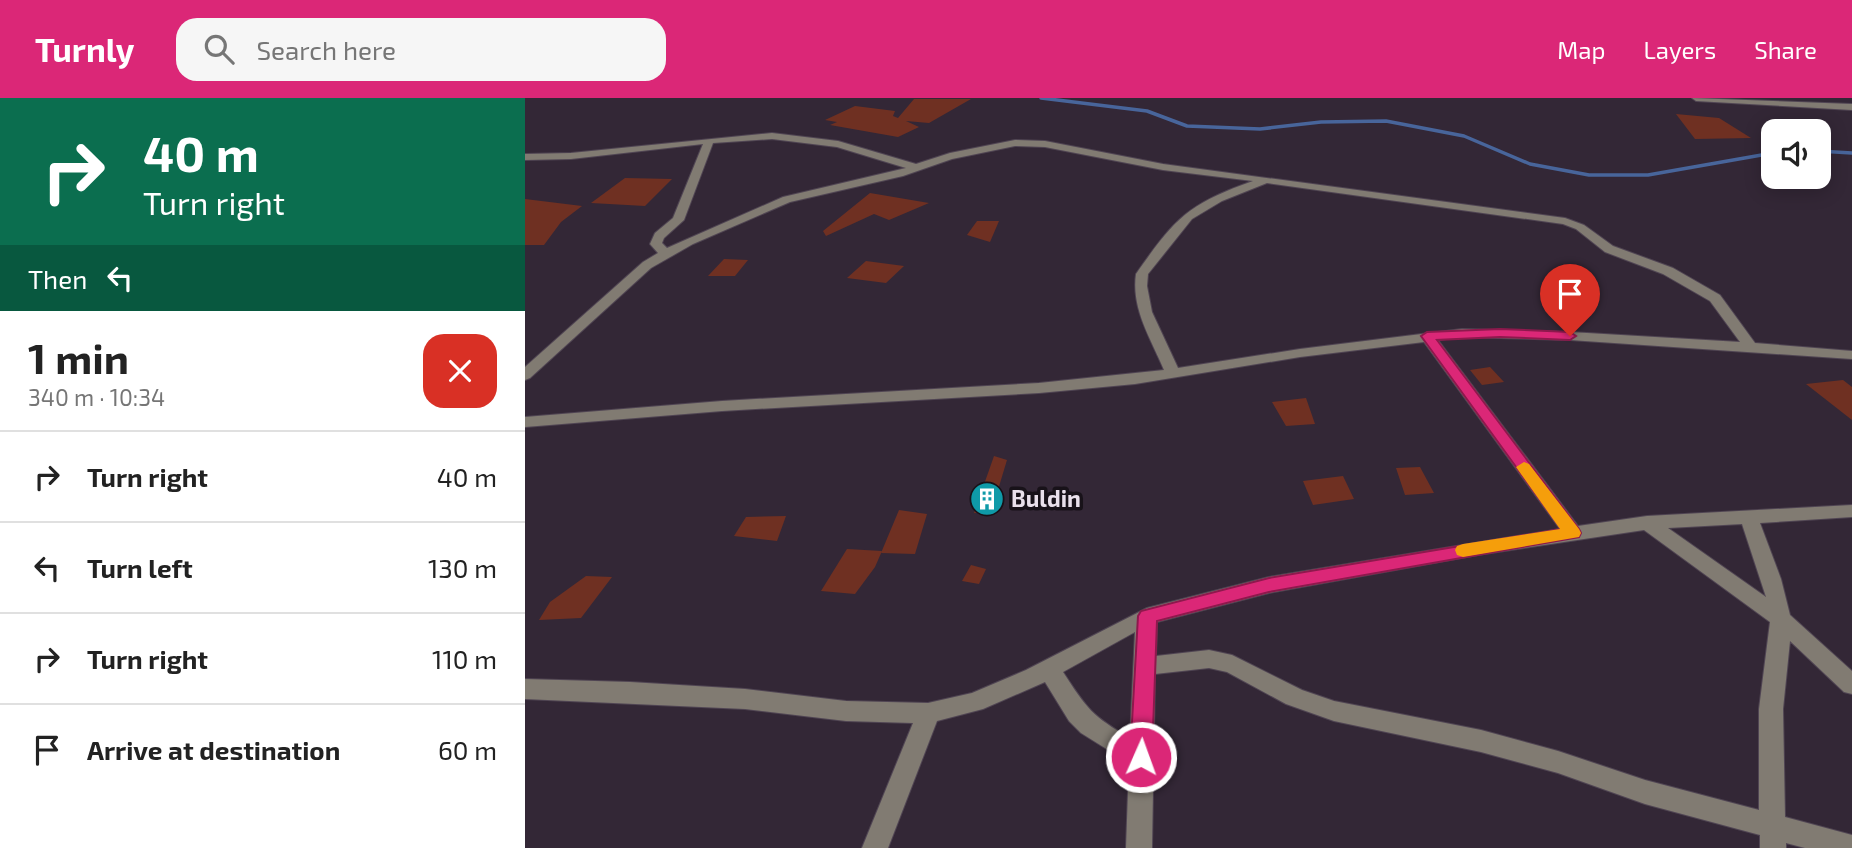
<!DOCTYPE html>
<meta charset="utf-8">
<style>
body{margin:0;font-family:"Exo 2",sans-serif;background:#f6f6f6;color:#222;height:100vh;display:flex;flex-direction:column;font-size:26px;white-space:nowrap}
*{box-sizing:border-box;margin:0}
p{font-size:23px;color:#767676}
.icon{flex:none;width:38px;height:38px;fill:none;stroke:currentColor;stroke-width:2;stroke-linecap:round;stroke-linejoin:round}
.map{position:relative;flex:1;overflow:hidden}
.drawer{display:flex;flex-direction:column;background:#fff;width:525px}
.drawer>*{flex:none}
.banner{background:#0b6e4f;color:#fff;overflow:hidden}
.tools{position:absolute;left:1236px;top:21px;display:grid;gap:14px}
.tools a{display:grid;place-items:center;width:70px;height:70px;border-radius:14px;background:#fff;box-shadow:0 4px 18px #0003;font-size:35px}
.pin{position:absolute;display:grid;place-items:center;width:60px;height:60px;color:#fff;margin:-72px -30px;border-radius:50% 50% 50% 0;rotate:-45deg;box-shadow:0 0 7px #0007}
.pin .icon{rotate:45deg}
.me{position:absolute;width:77px;margin:-38px;rotate:2deg;stroke-linejoin:round;filter:drop-shadow(0 0 5px #0008)}
.turn{display:flex;align-items:center;gap:24px;height:147px;padding:0 28px;font-size:32px}
.turn .icon{width:91px;height:91px;stroke-width:2.5}
.turn b{display:block;font-size:49px;line-height:60px}
.then{display:flex;align-items:center;height:66px;padding:0 28px;background:#0003;gap:14px;font-size:26px}
.round{display:grid;place-items:center;flex:none;width:74px;height:74px;border-radius:21px;background:#f6f6f6}
.summary{display:flex;align-items:center;justify-content:space-between;height:119px;padding:0 28px}
h1{font-size:42px;font-weight:700;line-height:52px}
ul{padding:0;list-style:none}
li{display:flex;align-items:center;gap:21px;height:91px;padding:0 28px;border-top:2px solid #e0e0e0}
li div{flex:1}
li b{display:block;font-size:26px}
li em{font-style:normal}
header{display:flex;align-items:center;gap:42px;box-sizing:border-box;height:98px;padding:0 35px;background:#db2777;color:#fff}
header strong{font-size:33px}
nav{display:flex;gap:38px;margin-inline-start:auto;font-size:24px}
.search{width:490px;height:63px;background:#f6f6f6;display:flex;align-items:center;gap:18px;box-sizing:border-box;padding:0 24px;border-radius:21px;color:#767676;font-size:26px}
main{display:flex;flex:1;min-height:0}
.map>svg:first-child{display:block}
.lines{fill:none;stroke-linecap:round;stroke-linejoin:round}
.stream{stroke:#48659b;stroke-width:3.5}
.building{fill:#6f3022}
.minor-casing{stroke:#504553;stroke-width:2}
.minor{fill:#817b72;fill-rule:evenodd}
.route{fill:#db2777;stroke:#8e194d;stroke-width:2}
.slow{fill:#f59e0b}
.labels{text-anchor:middle;stroke-width:7;stroke-linejoin:round;paint-order:stroke}
.poi-label{font-size:23px;font-weight:bold;fill:#e9e0eb;stroke:#181219;text-anchor:start}
</style>
<header>
<strong>Turnly</strong>
<div class="search"><svg class="icon" aria-label="search" viewBox="0 0 24 24"><circle cx="10" cy="10" r="6"/><path d="M15 15l6 6"/></svg>Search here</div>
<nav><a>Map</a><a>Layers</a><a>Share</a></nav>
</header>
<main>
<section class="drawer">
<div class="banner">
<div class="turn"><svg class="icon" aria-label="right" viewBox="0 0 24 24"><path d="M7 20v-9h11M14 6l5 5-5 5"/></svg><div><b>40 m</b>Turn right</div></div>
<div class="then">Then<svg class="icon" aria-label="left" viewBox="0 0 24 24"><path d="M17 20v-9H6M10 6l-5 5 5 5"/></svg></div>
</div>
<div class="summary"><div><h1>1 min</h1><p>340 m · 10:34</p></div><a class="round" style="background:#d93025;color:#fff"><svg class="icon" aria-label="close" viewBox="0 0 24 24"><path d="M6 6l12 12M18 6L6 18"/></svg></a></div>
<ul>
<li><svg class="icon" aria-label="right" viewBox="0 0 24 24"><path d="M7 20v-9h11M14 6l5 5-5 5"/></svg><div><b>Turn right</b></div><em>40 m</em></li>
<li><svg class="icon" aria-label="left" viewBox="0 0 24 24"><path d="M17 20v-9H6M10 6l-5 5 5 5"/></svg><div><b>Turn left</b></div><em>130 m</em></li>
<li><svg class="icon" aria-label="right" viewBox="0 0 24 24"><path d="M7 20v-9h11M14 6l5 5-5 5"/></svg><div><b>Turn right</b></div><em>110 m</em></li>
<li><svg class="icon" aria-label="arrive" viewBox="0 0 24 24"><path d="M6 21V4h12l-3 4 3 4H6"/></svg><div><b>Arrive at destination</b></div><em>60 m</em></li>
</ul>
</section>
<div class="map">
<svg width="1327" height="750" viewBox="0 0 1327 750">
<rect width="100%" height="100%" fill="#332736"/>
<g class="lines">
<g class="stream">
<polyline points="516,0 622,13 662,28 735,31 796,24 861,23 939,38 1005,66 1064,77 1123,77 1248,55"/>
<polyline points="1293,53 1327,55"/>
</g>
</g>
<g class="building">
<polygon points="389,1 446,1 404,25 381,23 394,29 373,39 305,27 312,24 300,22 330,8 370,13 368,18 373,20"/>
<polygon points="1151,16 1194,20 1226,40 1170,41"/>
<polygon points="100,80 147,81 120,108 66,105"/>
<polygon points="345,95 404,105 364,122 349,116 301,138 298,133"/>
<polygon points="0,101 57,108 36,124 19,147 0,147"/>
<polygon points="452,123 474,123 465,144 442,137"/>
<polygon points="199,161 223,162 210,178 183,178"/>
<polygon points="341,163 379,168 361,185 322,180"/>
<polygon points="965,269 979,284 957,287 945,272"/>
<polygon points="1318,282 1327,289 1327,322 1281,286"/>
<polygon points="781,300 790,326 761,328 747,304"/>
<polygon points="469,358 482,362 466,415 449,415"/>
<polygon points="895,369 909,395 880,397 871,370"/>
<polygon points="818,378 829,401 788,407 778,383"/>
<polygon points="374,412 402,416 390,456 356,455"/>
<polygon points="261,418 252,443 209,438 221,419"/>
<polygon points="322,451 357,453 350,469 330,496 296,493"/>
<polygon points="446,467 461,471 454,486 437,483"/>
<polygon points="61,478 87,479 56,520 14,522 25,504"/>
</g>
<g class="lines">
<g class="minor-casing">
<g id="minor">
<polygon points="1167,0 1327,6 1327,12 1171,3"/>
<path d="M 247,35 L 313,43 L 391,66 L 425,55 L 490,42 L 520,43 L 638,66 L 1040,120 L 1059,127 L 1088,148 L 1148,170 L 1195,197 L 1230,245 L 1327,253 L 1327,261 L 1045,242 L 937,239 L 913,242 L 1053,428 L 1122,418 L 1327,407 L 1327,419 L 1235,425 L 1256,481 L 1265,517 L 1327,573 L 1327,596 L 1319,594 L 1265,543 L 1258,611 L 1260,719 L 1327,737 L 1327,750 L 1280,750 L 1261,745 L 1261,750 L 1235,750 L 1235,737 L 1120,706 L 1033,675 L 956,654 L 809,623 L 761,606 L 702,574 L 684,570 L 630,576 L 627,750 L 601,750 L 604,665 L 556,635 L 544,623 L 520,584 L 458,611 L 412,623 L 363,750 L 337,750 L 388,625 L 321,623 L 220,611 L 0,601 L 0,581 L 105,584 L 220,591 L 321,603 L 403,605 L 447,595 L 501,572 L 622,510 L 744,479 L 1035,431 L 899,244 L 775,259 L 610,286 L 514,295 L 197,313 L 0,329 L 0,319 L 197,303 L 514,285 L 639,272 C 626,241 606,211 611,176 C 650,120 663,106 728,83 L 638,72 L 520,49 L 490,48 L 427,61 L 378,78 L 265,104 L 168,146 L 126,170 L 5,280 L 0,282 L 0,269 L 118,164 L 133,155 L 125,146 L 130,135 L 148,120 L 178,46 L 46,61 L 0,62 L 0,56 L 46,55 ZM 247,41 L 312,49 L 381,70 L 258,99 L 142,150 L 137,145 L 139,140 L 159,122 L 188,45 ZM 742,85 L 1038,126 L 1051,131 L 1080,154 L 1138,176 L 1185,203 L 1215,244 L 1045,234 L 937,231 L 775,251 L 653,270 L 627,214 L 622,188 L 623,176 L 667,121 L 697,103 ZM 1217,426 L 1241,499 L 1143,430 ZM 1119,432 L 1245,524 L 1234,611 L 1234,712 L 1120,682 L 1033,653 L 956,632 L 809,603 L 777,592 L 707,557 L 684,552 L 631,558 L 632,524 L 744,495 L 953,457 ZM 610,534 L 605,640 C 567,618 562,611 538,574 Z"/>
</g>
</g>
<use href="#minor" class="minor"/>
</g>
<polygon class="route" points="975,231 1045,234 1051,238 1045,242 975,239 912,242 1054,431 1056,435 1054,439 744,494 632,523 627,659 624,666 616,669 608,666 605,659 613,518 616,513 744,480 1036,431 896,238 902,234"/>
<polygon class="slow" points="999,364 1004,366 1054,431 1056,435 1054,439 938,459 932,457 930,452 932,448 938,446 1035,431 991,369"/>
<defs>
<g id="building-disc" transform="scale(1.75)"><circle r="9.5" fill="#0f9aa8" stroke="#181219"/><path d="M-4-6H4V6H1V3H-1V6H-4ZM-2.5-4.3h1.7v1.8h-1.7ZM.8-4.3h1.7v1.8H.8ZM-2.5-1h1.7V.8h-1.7ZM.8-1h1.7V.8H.8Z" fill="#fff"/></g>
</defs>
<g fill-rule="evenodd">
<use href="#building-disc" x="462" y="401"/>
</g>
<g class="labels">
<g class="poi-label">
<text x="486" y="409">Buldin</text>
</g>
</g>
</svg>
<div class="tools">
<a><svg class="icon" aria-label="sound" viewBox="0 0 24 24"><path d="M4 9h4l5-4v14l-5-4H4zM17 9q2 3 0 6"/></svg></a>
</div>
<div class="pin" style="left:1045px;top:238px;background:#d93025"><svg class="icon" aria-label="arrive" viewBox="0 0 24 24"><path d="M6 21V4h12l-3 4 3 4H6"/></svg></div>
<svg class="me" style="left:616px;top:659px" viewBox="-20 -20 40 40"><circle r="17" fill="#db2777" stroke="#fff" stroke-width="3"/><path d="M0-11L8 9 0 5-8 9z" fill="#fff"/></svg>
</div>
</main>
